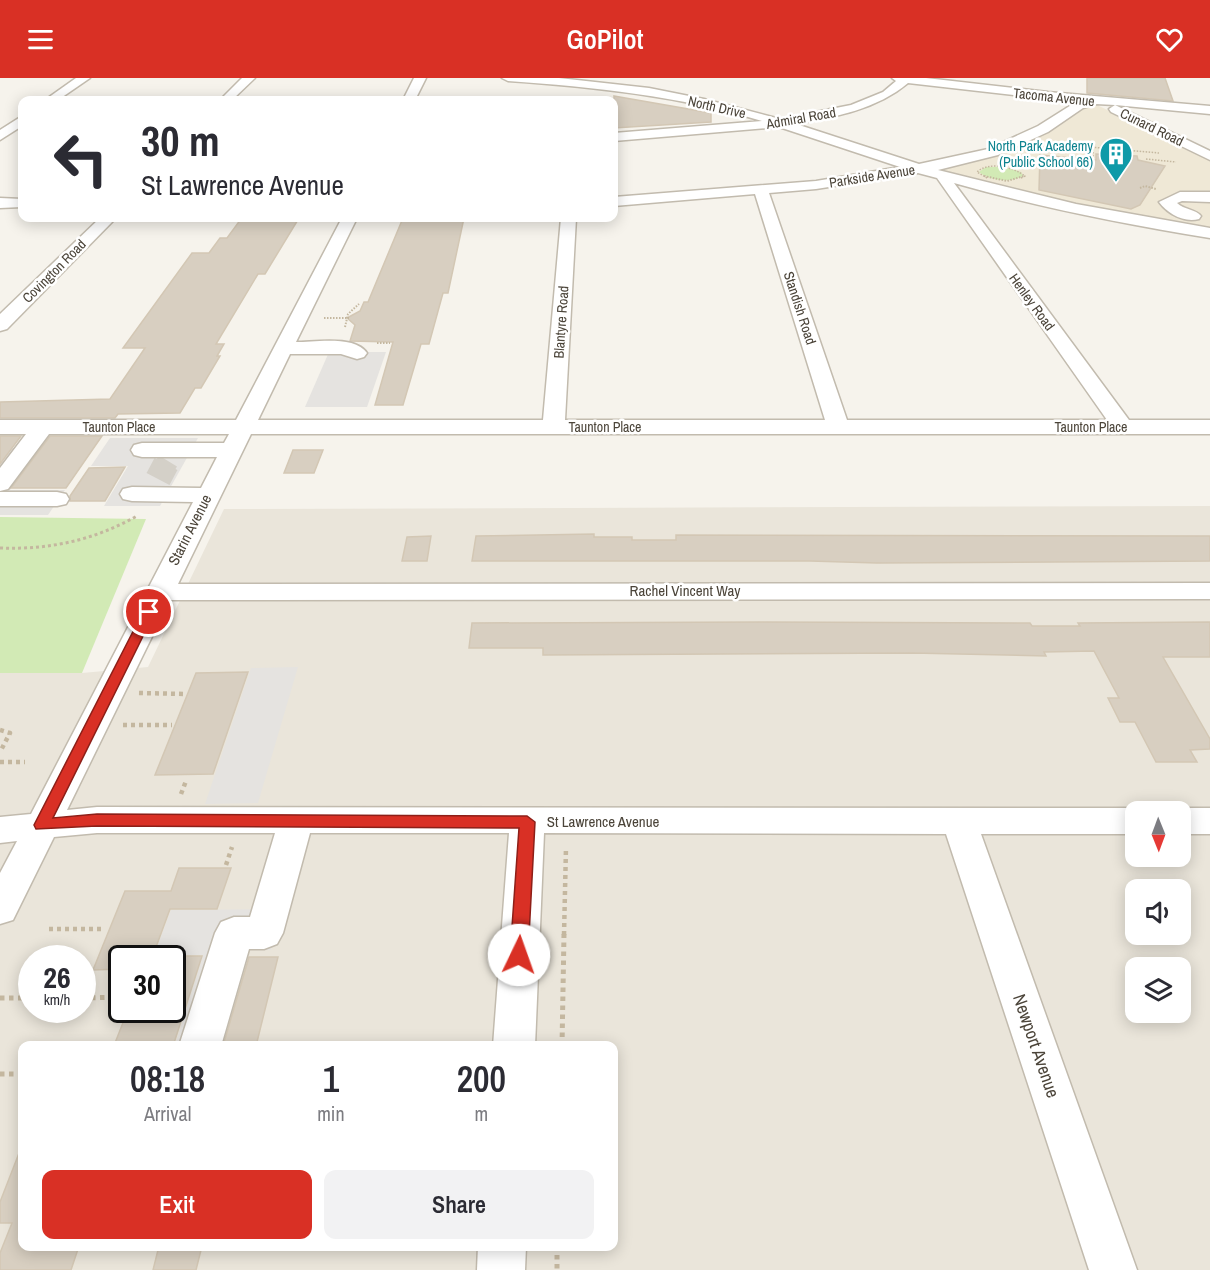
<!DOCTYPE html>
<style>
body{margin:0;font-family:"Archivo Narrow",sans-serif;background:#f2f2f3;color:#2b2b33;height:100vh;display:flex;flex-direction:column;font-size:22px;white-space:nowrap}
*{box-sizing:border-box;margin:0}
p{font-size:20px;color:#7c7c81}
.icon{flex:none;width:33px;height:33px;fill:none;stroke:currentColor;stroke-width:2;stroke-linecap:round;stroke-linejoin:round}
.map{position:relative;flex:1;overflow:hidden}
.side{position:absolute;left:18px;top:963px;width:600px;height:210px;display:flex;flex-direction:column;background:#fff;border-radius:12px;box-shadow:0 3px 15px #0003}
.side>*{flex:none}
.hud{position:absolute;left:18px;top:18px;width:600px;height:126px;border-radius:12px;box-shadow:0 3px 15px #0003;background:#fff;color:#2b2b33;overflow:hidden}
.needle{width:39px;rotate:179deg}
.tools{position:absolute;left:1125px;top:723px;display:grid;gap:12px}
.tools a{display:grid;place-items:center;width:66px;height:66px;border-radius:12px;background:#fff;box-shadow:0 3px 15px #0003;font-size:30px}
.speed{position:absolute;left:18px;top:867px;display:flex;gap:12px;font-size:30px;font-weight:700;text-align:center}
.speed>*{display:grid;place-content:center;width:78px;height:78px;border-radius:50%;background:#fff;box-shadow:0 3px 15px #0003;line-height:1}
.speed small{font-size:15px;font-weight:400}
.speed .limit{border:3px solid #111;border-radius:9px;background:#fff;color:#111}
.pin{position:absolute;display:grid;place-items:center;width:51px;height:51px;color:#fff;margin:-26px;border:3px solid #fff;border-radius:50%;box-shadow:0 2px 6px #0007}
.me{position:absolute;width:66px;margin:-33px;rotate:3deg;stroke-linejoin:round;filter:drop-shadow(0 0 4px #0008)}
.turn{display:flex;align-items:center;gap:21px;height:126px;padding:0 24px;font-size:27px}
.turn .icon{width:78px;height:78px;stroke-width:2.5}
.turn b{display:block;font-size:42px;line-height:51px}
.eta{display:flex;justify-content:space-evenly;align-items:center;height:102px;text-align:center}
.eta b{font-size:36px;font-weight:600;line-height:42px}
.cta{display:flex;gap:12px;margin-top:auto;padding:12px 24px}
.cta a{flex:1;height:69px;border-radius:12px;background:#d93025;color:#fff;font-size:24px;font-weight:600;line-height:69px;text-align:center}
.cta a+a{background:#f2f2f3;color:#2b2b33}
header{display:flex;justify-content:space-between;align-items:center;height:78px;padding:0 24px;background:#d93025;color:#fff;font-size:27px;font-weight:600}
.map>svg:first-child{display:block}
.residential{fill:#eae5da;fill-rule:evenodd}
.education{fill:#efe8d6}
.green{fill:#d2eab5}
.parking{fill:#e5e3e0}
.building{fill:#d8cfc1;stroke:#d3c7b4;stroke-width:1.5}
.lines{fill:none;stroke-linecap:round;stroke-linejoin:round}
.minor-tunnel-far1{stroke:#d4d0c8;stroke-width:21;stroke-dasharray:21 10;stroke-linecap:butt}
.minor-tunnel{stroke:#d4d0c8;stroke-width:26;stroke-dasharray:26 14;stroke-linecap:butt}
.minor-casing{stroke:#c2bbae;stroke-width:3}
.path-far4{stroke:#c4b79f;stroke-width:1.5;stroke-dasharray:1.5 1.5;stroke-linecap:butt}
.path-far3{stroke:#c4b79f;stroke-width:2;stroke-dasharray:1.5 1.5;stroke-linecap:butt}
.path-far2{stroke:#c4b79f;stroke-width:3;stroke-dasharray:3 3;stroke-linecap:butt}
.path-far1{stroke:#c4b79f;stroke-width:4.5;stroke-dasharray:4 4;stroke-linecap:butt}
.path{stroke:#c4b79f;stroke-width:5;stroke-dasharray:4.5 4.5;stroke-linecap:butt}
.minor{fill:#fff;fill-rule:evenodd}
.route{fill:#d93025;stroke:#8d1f18;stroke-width:1.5}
.labels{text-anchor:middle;stroke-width:5;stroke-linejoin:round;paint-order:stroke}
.far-street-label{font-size:14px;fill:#4b4439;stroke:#fff}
.far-culture-label{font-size:14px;fill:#0d838f;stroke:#fff;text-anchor:end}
.street-label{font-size:15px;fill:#4b4439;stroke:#fff}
.near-street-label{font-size:18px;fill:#4b4439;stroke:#fff}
</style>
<header><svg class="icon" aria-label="menu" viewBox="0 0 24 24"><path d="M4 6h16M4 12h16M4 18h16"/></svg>GoPilot<svg class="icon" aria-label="heart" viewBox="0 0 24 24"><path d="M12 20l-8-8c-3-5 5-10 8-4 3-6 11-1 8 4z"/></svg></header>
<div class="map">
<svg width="1210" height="1192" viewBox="0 0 1210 1192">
<rect width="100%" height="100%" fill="#f6f3ec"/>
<path class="residential" d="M 1210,428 L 1210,1192 L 0,1192 L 0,595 L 82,595 L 148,589 L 224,431 ZM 1136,734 L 1180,734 L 1180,778 L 1136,778 ZM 1136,812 L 1180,812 L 1180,856 L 1136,856 ZM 32,880 L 82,880 L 82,932 L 32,932 ZM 122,880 L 172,880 L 172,932 L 122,932 ZM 1136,890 L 1180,890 L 1180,934 L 1136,934 ZM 22,968 L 614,968 L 614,1168 L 22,1168 Z"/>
<polygon class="education" points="1095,26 1210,82 1210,152 1098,132 939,92 997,75 1040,58 1087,28"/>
<g class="green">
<path d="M 986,89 L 1005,89 L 1021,94 L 1023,98 C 1010,105 990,103 979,94 Z"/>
<polygon points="0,439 146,441 82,595 0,595"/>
</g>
<g class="parking">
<polygon points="329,274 386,274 367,329 305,329"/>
<polygon points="110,360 198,360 160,428 104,428 128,388 91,388"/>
<polygon points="7,370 42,370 10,412 65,412 48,437 0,437 0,379"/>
<polygon points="298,589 258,725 205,726 251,590"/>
<polygon points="282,831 271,872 245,872 217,967 137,968 176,965 203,877 154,877 171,832"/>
</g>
<g class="building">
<polygon points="1087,0 1165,0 1173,23 1087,15"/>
<polygon points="614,18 711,35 711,44 614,50"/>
<polygon points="1096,76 1137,78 1138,82 1165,88 1140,127 1131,131 1039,112 1040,77 1096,82"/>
<polygon points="299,140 265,196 258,196 216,266 224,266 217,278 220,278 201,310 195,310 180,335 118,336 115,340 0,340 0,324 110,321 145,270 123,270 192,175 209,175 220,160 227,160 241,141"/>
<polygon points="403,140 464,140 448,215 443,215 429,266 421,266 403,327 375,327 393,264 350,263 355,247 347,240 360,233 364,224 368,224"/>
<polygon points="0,358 21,358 0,386"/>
<polygon points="50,358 102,358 66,410 11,410"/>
<polygon points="293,372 323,372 314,395 284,395"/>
<polygon points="125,389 105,423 70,423 70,418 89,390"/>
<polygon points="594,456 594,459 632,459 632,462 676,462 676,457 1210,458 1210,483 877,485 810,483 472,483 476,458"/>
<polygon points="431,458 427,483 402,483 407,459"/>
<polygon points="763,544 1030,545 1032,548 1080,548 1078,545 1210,544 1210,579 1163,579 1210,661 1210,671 1190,672 1197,684 1156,684 1135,644 1120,644 1108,620 1119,620 1094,573 1044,574 1046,578 912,575 543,577 543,570 469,570 472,545"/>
<polygon points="248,594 213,696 155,697 196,595"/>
<polygon points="179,790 231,790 217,831 170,831 152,880 122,880 122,891 93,892 125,813 171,813"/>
<polygon points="172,878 202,878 174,965 115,965 128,932 172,932"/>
<polygon points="249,879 278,879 256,968 223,968"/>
<polygon points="21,1070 22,1168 79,1168 71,1192 0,1192 0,1175 12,1145 0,1145 0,1124"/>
<polygon points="159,1168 202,1168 196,1192 153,1192"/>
</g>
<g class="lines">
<polyline class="minor-tunnel-far1" points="165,388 168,383"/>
<polyline class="minor-tunnel" points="158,401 166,386"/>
<g class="minor-casing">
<g id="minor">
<polygon points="76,0 90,0 58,22 45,22"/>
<polygon points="242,0 255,0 232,22 220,22"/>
<polygon points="414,0 426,0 415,22 403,22"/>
<path d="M 502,0 L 559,0 L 649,10 L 704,21 L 780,41 L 851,27 L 883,14 L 896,3 L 892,0 L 926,0 L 1048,14 L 1210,28 L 1210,36 L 1115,27 L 1210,73 L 1210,82 L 1111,34 L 1109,31 L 1115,27 L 1096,26 L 1083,30 L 1048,54 L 998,77 L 938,92 L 1076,126 L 1210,150 L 1210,160 C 1124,146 1038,129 954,105 L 1129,342 L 1210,342 L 1210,356 L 251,356 L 178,506 L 1210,505 L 1210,521 L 170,522 L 67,732 L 97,729 L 1136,730 L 1147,734 L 1136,734 L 1136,756 L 981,756 L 1137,1192 L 1089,1192 L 946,756 L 544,755 L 535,968 L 493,968 L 509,755 L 310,755 L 283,855 L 277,866 L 264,871 L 249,871 L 221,968 L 179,968 L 215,855 L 221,844 L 234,839 L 250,839 L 275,755 L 97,755 L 54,759 L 13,842 L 0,846 L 0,795 L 17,763 L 0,765 L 0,739 L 31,736 L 193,424 L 132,423 L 123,421 L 120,416 L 123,411 L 132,409 L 201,410 L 217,379 L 142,379 L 134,377 L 131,372 L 134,367 L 142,365 L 224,365 L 229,356 L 49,356 L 8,411 L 0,413 L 0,390 L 26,356 L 0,356 L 0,342 L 236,342 L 342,140 L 357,140 L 296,264 C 315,264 355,257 367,275 L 364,279 L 357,281 L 341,276 L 290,276 L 258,342 L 543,342 L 561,140 L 576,140 L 565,342 L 825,342 L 755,116 L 614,128 L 614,119 L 816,103 L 900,89 L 779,49 L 614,63 L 614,55 L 762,43 C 679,18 594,9 508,3 ZM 908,5 L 1076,24 L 1038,48 L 988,71 L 919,86 L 796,46 C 836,39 877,31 908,5 ZM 918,95 L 937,100 L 1107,342 L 847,342 L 769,115 L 816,111 Z"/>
<polygon points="22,38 22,48 0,62 0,52"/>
<path d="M 1180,114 L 1210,114 L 1210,124 L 1182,123 L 1177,125 C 1184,132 1196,131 1201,138 L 1199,141 C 1184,145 1168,136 1159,124 Z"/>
<polygon points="0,120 22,121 22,129 0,130"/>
<polygon points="100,140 116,140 7,251 0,253 0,236"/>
<polygon points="0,414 57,414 66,416 69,421 66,426 57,428 0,428"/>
<polygon points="1180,730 1210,730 1210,756 1180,756 1180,734 1169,734"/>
<polygon points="478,1168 526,1168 525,1192 477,1192"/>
</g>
</g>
<g class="path-far4">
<polyline points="1056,66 1159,75"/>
<polyline points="1093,71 1093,81"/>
<polyline points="1146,81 1176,84"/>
<path d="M 987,100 L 977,94 C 989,83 1013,89 1025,98 L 1021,100"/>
</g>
<g class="path-far3">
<polyline points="984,98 1007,103 1024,98"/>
<polyline points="1140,110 1145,108 1156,111"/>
<polyline points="324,240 349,240"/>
<polyline points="345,249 348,236 359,226"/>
<polyline points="377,265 390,265"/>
</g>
<path class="path-far2" d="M 0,470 C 50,472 94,462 137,438"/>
<g class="path-far1">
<polyline points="139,615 186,616"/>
<polyline points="123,647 172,647"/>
<polyline points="0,652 10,655 0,674"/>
<polyline points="0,684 25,684"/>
<polyline points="181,716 186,703"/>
<polyline points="226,787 232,769"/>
<polyline points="49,851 102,851"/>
<polyline points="564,857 566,769"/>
</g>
<g class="path">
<polyline points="0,920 32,920"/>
<polyline points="82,920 122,919"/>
<polyline points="562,968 564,856"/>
<polyline points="0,996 22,996"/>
<polyline points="557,1168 557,1192"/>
</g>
<use href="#minor" class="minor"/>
</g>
<polygon class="route" points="149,530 155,534 53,740 97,736 527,738 535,744 528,877 525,882 519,885 513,882 510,877 519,750 97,748 36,751 34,747 143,534"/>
<defs>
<g id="building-pin" transform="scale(1.725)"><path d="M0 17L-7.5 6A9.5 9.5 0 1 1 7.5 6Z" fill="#0f9aa8" stroke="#fff"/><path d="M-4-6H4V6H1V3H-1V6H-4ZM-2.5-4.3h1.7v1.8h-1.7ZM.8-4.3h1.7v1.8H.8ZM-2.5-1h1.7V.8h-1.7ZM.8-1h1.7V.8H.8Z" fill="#fff"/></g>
</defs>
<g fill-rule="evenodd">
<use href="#building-pin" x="1116" y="76"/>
</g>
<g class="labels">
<g class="far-street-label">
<text transform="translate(1054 19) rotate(6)" y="5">Tacoma Avenue</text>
<text transform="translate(717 29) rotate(13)" y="5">North Drive</text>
<text transform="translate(801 40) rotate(-10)" y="5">Admiral Road</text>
<text transform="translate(1152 49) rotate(26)" y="5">Cunard Road</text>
<text transform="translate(872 98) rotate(-9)" y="5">Parkside Avenue</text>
<text transform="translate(54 193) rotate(-45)" y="5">Covington Road</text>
<text transform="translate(1032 224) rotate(54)" y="5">Henley Road</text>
<text transform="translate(800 230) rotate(72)" y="5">Standish Road</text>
<text transform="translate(561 244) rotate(-86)" y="5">Blantyre Road</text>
<text x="119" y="354">Taunton Place</text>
<text x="605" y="354">Taunton Place</text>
<text x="1091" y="354">Taunton Place</text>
</g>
<g class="far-culture-label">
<text x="1093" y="73">North Park Academy<tspan x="1093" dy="16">(Public School 66)</tspan></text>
</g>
<g class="street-label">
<text transform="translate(190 452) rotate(-63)" y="5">Starin Avenue</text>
<text x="685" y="518">Rachel Vincent Way</text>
<text x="603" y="749">St Lawrence Avenue</text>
</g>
<g class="near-street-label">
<text transform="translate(1036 968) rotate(71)" y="6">Newport Avenue</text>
</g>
</g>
</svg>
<div class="tools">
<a><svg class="needle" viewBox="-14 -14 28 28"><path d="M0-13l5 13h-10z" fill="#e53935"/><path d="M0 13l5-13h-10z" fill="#7c7c81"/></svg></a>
<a><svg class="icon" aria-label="sound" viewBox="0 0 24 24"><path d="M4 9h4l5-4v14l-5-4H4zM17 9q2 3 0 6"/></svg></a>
<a><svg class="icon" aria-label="layers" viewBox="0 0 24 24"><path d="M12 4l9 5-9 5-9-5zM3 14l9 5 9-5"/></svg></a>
</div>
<div class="speed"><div>26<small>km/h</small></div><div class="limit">30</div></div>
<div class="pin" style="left:149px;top:534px;background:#d93025"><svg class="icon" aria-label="arrive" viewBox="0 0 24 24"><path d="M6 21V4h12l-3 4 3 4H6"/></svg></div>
<svg class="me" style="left:519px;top:877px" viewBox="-20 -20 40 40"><circle r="19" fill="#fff"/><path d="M0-13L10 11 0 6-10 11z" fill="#d93025"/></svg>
<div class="hud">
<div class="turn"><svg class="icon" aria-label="left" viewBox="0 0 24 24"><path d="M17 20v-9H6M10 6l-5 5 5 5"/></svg><div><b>30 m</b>St Lawrence Avenue</div></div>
</div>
<section class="side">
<div class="eta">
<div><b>08:18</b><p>Arrival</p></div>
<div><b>1</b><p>min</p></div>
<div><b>200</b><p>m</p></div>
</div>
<div class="cta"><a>Exit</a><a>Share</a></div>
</section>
</div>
